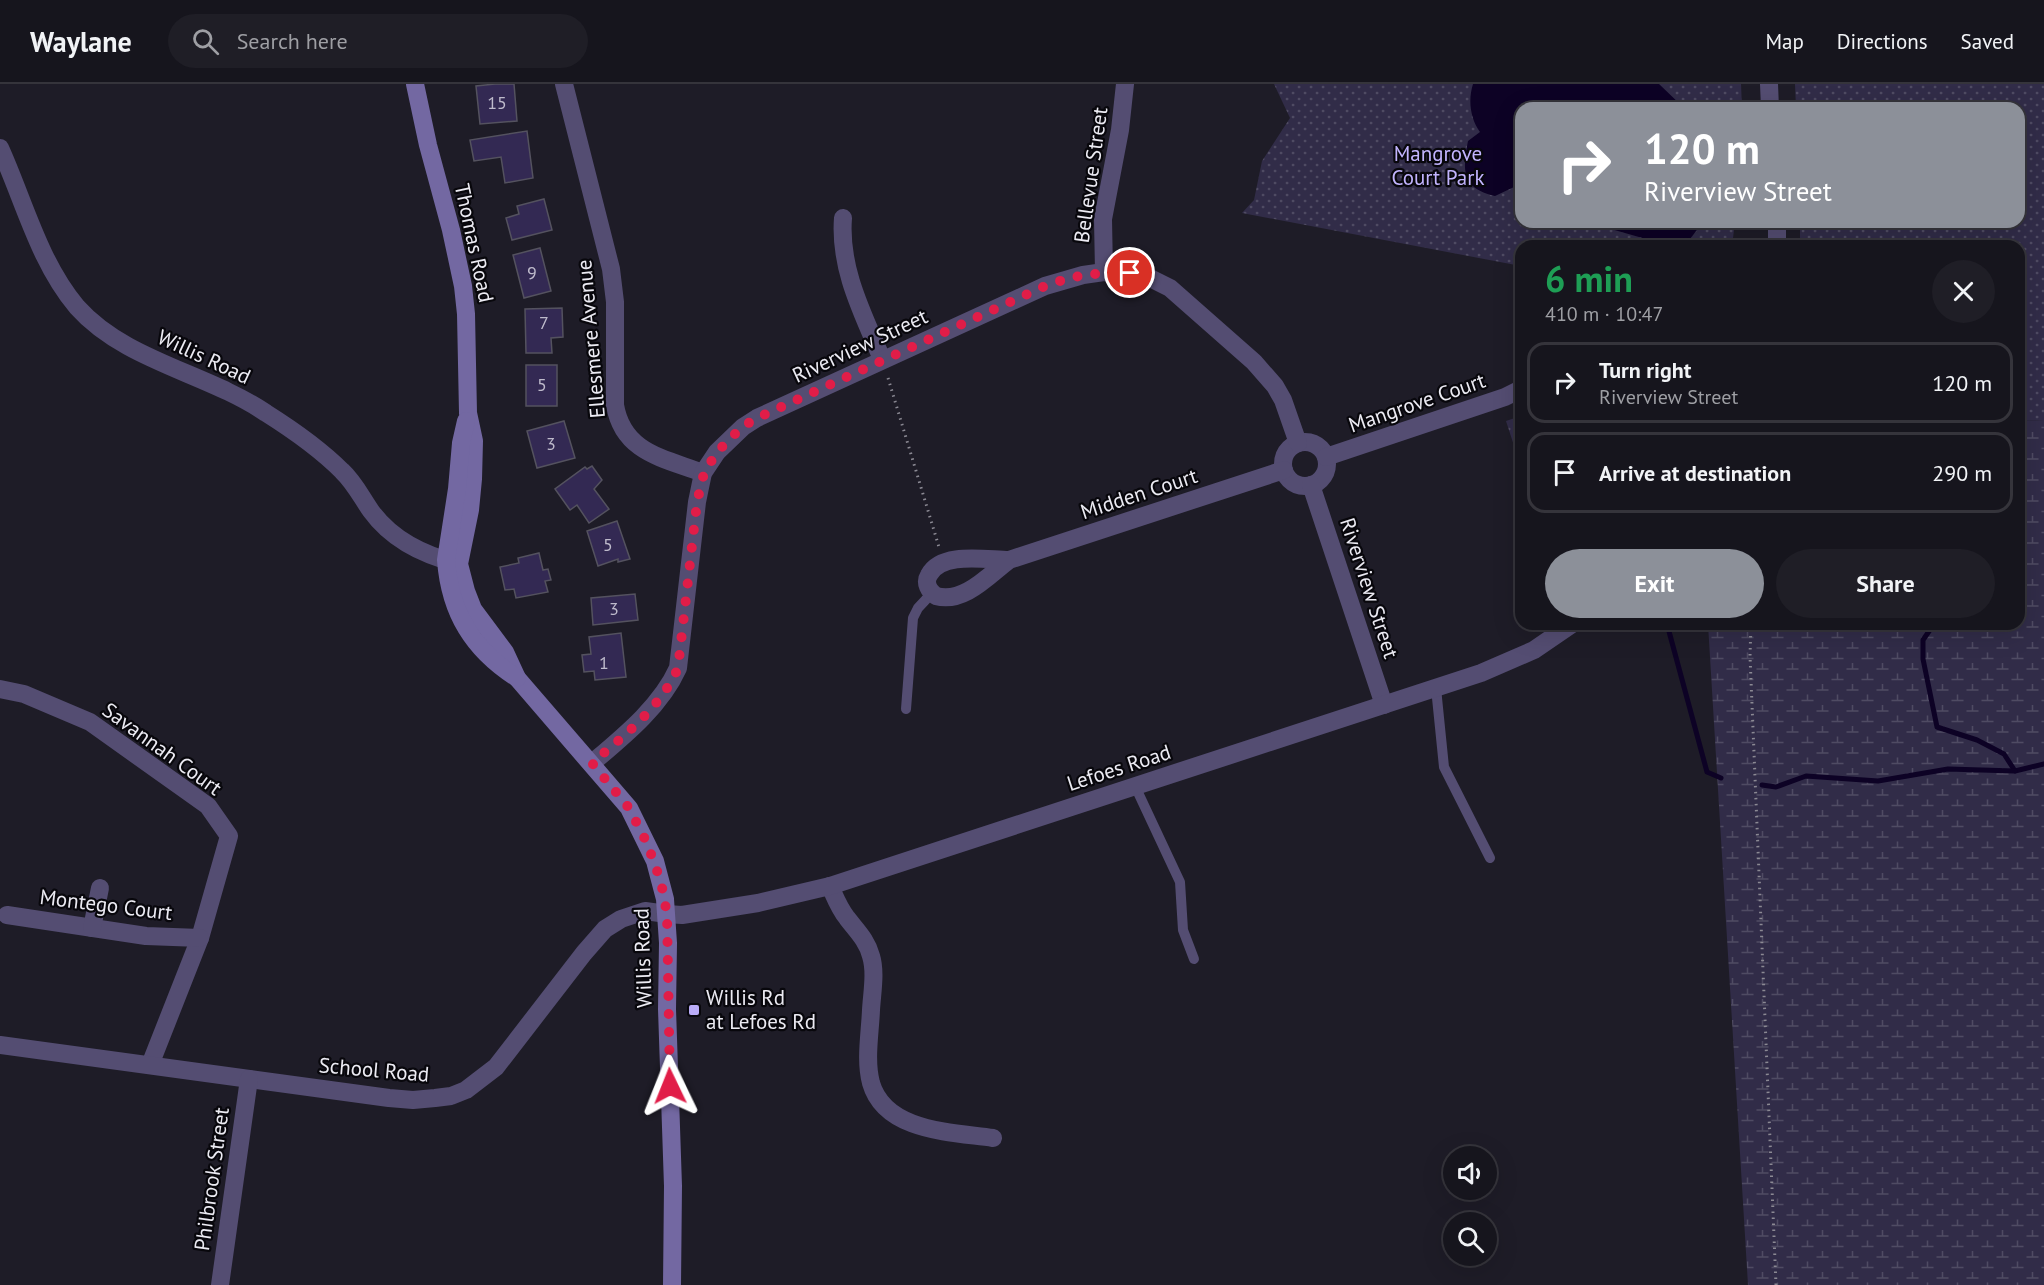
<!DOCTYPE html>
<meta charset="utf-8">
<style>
body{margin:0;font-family:"PT Sans",sans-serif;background:#1f1e26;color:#f1f3f6;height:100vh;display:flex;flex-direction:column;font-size:22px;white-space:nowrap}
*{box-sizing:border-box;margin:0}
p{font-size:20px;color:#9e9fa4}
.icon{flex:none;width:33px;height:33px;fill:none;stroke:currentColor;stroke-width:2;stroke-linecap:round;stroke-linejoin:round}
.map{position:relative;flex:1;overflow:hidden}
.panel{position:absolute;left:1515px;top:156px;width:510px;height:390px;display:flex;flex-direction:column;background:#16151d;border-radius:18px;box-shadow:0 6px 24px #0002,0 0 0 2px #35343b}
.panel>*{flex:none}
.top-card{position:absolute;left:1515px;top:18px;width:510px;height:126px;border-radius:18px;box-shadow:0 6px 24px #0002,0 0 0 2px #35343b;background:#8c9099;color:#fff;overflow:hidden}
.buttons{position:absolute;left:1443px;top:1062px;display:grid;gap:12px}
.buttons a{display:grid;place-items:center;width:54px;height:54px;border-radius:50%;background:#16151d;box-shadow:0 6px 24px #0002,0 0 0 2px #35343b;font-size:30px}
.pin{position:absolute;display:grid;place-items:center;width:51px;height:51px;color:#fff;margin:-26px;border:3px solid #fff;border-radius:50%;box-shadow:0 2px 6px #0007}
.me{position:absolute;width:66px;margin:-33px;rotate:358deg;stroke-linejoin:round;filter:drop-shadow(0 0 4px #0008)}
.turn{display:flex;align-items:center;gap:21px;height:126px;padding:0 30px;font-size:27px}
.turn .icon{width:78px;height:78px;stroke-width:2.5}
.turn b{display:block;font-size:42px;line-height:51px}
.round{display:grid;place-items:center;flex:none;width:63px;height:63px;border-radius:32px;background:#1f1e26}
.head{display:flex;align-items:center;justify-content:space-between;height:102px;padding:0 30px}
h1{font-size:36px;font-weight:700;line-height:45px;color:#1e9e55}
.action{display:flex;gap:12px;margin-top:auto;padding:12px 30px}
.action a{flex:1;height:69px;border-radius:36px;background:#8c9099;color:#fff;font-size:24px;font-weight:700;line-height:69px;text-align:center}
.action a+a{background:#1f1e26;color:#f1f3f6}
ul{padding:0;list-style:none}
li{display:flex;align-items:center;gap:18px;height:81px;margin:0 12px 9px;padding:0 18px;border:3px solid #35343b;border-radius:18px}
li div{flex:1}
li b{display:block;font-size:22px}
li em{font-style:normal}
header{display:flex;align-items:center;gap:36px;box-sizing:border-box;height:84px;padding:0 30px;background:#16151d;border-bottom:2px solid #35343b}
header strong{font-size:28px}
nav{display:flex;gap:33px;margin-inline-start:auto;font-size:21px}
.search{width:420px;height:54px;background:#1f1e26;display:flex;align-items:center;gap:15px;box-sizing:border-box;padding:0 21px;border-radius:33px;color:#9e9fa4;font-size:22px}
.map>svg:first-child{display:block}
.green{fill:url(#green-dots)}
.wetland{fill:url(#wetland-marsh)}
.water{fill:#0d0225}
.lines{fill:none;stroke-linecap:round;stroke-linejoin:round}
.stream{stroke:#0d0225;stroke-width:5}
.building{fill:#332953;stroke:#54525f;stroke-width:1.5}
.path{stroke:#8b8993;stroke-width:3;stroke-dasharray:1.5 4.5;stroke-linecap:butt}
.service{stroke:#544d72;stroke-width:10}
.minor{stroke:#544d72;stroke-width:18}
.tertiary{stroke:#544d72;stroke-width:18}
.secondary{stroke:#7368a2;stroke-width:18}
.route{stroke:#e11d48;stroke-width:10;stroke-dasharray:0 18}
.poi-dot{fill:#b9abf7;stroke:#08070c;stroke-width:2}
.labels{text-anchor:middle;stroke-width:4.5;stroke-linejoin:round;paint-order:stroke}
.number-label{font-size:18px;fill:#bebacb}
.park-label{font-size:21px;fill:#c2b4fe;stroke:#08070c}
.street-label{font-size:21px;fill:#ecebf3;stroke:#08070c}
.poi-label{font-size:21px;fill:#ecebf3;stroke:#08070c;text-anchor:start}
</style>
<header>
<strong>Waylane</strong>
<div class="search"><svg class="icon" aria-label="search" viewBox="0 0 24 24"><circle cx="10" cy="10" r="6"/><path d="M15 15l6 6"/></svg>Search here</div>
<nav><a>Map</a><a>Directions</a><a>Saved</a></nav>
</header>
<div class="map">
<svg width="2044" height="1201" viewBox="0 0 2044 1201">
<defs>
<pattern id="green-dots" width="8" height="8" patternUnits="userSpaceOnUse" patternTransform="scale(1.5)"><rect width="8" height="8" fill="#312c48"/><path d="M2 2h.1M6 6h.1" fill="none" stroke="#4f4b63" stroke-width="1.8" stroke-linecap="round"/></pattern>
<pattern id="wetland-marsh" width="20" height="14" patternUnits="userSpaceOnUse" patternTransform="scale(1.5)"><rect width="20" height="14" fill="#312c48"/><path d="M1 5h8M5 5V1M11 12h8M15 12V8" fill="none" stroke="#4f4b63"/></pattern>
</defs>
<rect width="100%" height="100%" fill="#1e1c27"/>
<g class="green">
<polygon points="1274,0 1741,0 1742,24 1521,24 1521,138 1735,138 1732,162 1521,162 1521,182 1242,129 1254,116 1262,77 1290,34"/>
<polygon points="1795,0 2044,0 2044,337 2019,336 2019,162 1800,162 1800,138 2019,138 2019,24 1796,24"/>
<polygon points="1521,332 1521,383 1506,337"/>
</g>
<polygon class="wetland" points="2019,336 2044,337 2044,1201 1748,1201 1708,540 2019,540"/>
<g class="water">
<path d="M 1473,0 L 1659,0 L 1684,24 L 1521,24 L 1521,104 L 1514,103 L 1495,112 C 1462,104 1462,88 1468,57 L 1480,48 C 1470,34 1468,16 1473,0 Z"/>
<polygon points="1595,138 1703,138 1690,155 1660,159 1597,141"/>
</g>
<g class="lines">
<g class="stream">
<polyline points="1686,155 1688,162"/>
<polyline points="1667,540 1707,688 1721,694"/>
<polyline points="1934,540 1923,556 1923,575 1937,643 1977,656 2004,670 2015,687 2044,680"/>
<polyline points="1762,701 1776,703 1806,692 1878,697 1948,685 2015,687"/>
</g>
</g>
<g class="building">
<polygon points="495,0 514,0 517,37 480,40 476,2"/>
<polygon points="527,47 533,94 505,99 501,73 474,77 470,56"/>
<polygon points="544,115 552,146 512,156 506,134 519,130 517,122"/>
<polygon points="540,164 551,207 524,214 513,171"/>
<polygon points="562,224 563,253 551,254 552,269 526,269 525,225"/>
<rect x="526" y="281" width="31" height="41"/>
<polygon points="564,337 575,374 537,384 527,347"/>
<polygon points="592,382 602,396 594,405 609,425 589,439 577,421 570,426 555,405 585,383 587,385"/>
<polygon points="617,437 630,475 618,478 618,475 598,482 587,447"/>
<polygon points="539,469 543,486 548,485 551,496 545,497 548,508 516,514 514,505 505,506 500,483 519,479 518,474"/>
<polygon points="635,510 638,536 593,541 591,514"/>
<polygon points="621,549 626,593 595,596 594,587 584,588 582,571 591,570 589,553"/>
</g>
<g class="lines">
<g class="path">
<polyline points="888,294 939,463"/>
<polyline points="1751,540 1750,572 1776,1201"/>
</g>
<g class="service">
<polyline points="1436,604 1444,683 1490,774"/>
<polyline points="906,625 913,534 918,524 932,509"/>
<polyline points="1135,702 1180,798 1183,846 1194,875"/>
</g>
<g class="minor">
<path d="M 564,0 L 611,185 L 615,218 L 615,321 C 623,369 664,374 703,389"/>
<path d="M 0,64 C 24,117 39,178 77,223 C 125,277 207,289 266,329 C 293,346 320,365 342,387 C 354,398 362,414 371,427 C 392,456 426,472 459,480"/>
<path d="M 843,134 C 839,185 863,230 882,275"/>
<polyline points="1104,188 1103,135 1120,46 1125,0"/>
<circle cx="1305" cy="380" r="22"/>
<polyline points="1326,373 1505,313 1521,305"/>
<polyline points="1311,401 1384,621"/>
<path d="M 1009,476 C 987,476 941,467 929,491 C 924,499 929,507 936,512 C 964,520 989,491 1009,476 L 1284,386"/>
<polyline points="0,605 24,610 90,638 208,722 229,752 200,854 150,981"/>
<path d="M 592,679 C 624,652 661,622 678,584 L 697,418 L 703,389 L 717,368 L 743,343 L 757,334 L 1045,202 L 1083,191 L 1104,188 L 1130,189 L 1152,195 L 1170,204 L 1254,278 L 1275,302 L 1283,316 L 1298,359"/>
<path d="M 830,802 C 835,813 839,824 847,834 C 856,846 867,856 871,872 C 876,888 872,909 871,926 C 870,950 865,976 871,999 C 885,1048 952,1048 993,1054"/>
<polyline points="7,831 146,852 200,854"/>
<polyline points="92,844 100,804"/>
<polyline points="0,961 389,1014 413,1016 435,1014 451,1012 466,1006 496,983 584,869 605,845 621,835 645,827 667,830"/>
<polyline points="220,1201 249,995"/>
</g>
<g class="tertiary">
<polyline points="1769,0 1770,24"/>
<polyline points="1777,162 1777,138"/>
<polyline points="667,830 682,831 758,819 830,802 1481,589 1534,566 1572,540"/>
</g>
<g class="secondary">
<polyline points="415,0 428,61 451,146 463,202 466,230 468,329 474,357 473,395 470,426 459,480 466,507 473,525 505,568 517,594 629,724 655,777 665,815 668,859 667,925 673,1102 672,1201"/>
<path d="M 466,337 L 461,359 L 457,405 L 446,476 C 450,529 473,566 517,594"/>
</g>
</g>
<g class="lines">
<path class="route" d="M 670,1002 L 667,830 L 661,798 L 647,759 L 629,724 L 592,679 C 624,652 661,623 678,584 L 697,418 L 704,389 L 717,368 L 742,343 L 757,334 L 1045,202 C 1074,191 1099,188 1130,189"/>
</g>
<rect class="poi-dot" x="688" y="920" width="12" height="12" rx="3"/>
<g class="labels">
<g class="number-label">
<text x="497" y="25">15</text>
<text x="532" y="195">9</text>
<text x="544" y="245">7</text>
<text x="542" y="307">5</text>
<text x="551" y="366">3</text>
<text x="608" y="467">5</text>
<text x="614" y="531">3</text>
<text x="604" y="585">1</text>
</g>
<g class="park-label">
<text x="1438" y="77">Mangrove<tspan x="1438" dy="24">Court Park</tspan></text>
</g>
<g class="street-label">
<text transform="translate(1091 91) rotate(-82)" y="7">Bellevue Street</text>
<text transform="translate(474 159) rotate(78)" y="7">Thomas Road</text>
<text transform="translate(591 255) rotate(-95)" y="7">Ellesmere Avenue</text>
<text transform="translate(860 262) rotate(-25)" y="7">Riverview Street</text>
<text transform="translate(204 273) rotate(25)" y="7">Willis Road</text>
<text transform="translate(1417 319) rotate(-19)" y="7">Mangrove Court</text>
<text transform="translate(1139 410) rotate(-18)" y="7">Midden Court</text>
<text transform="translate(1369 504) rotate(72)" y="7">Riverview Street</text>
<text transform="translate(162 665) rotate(36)" y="7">Savannah Court</text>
<text transform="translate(1119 684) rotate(-18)" y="7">Lefoes Road</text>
<text transform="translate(106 821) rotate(7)" y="7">Montego Court</text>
<text transform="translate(643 874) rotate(-92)" y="7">Willis Road</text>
<text transform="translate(374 986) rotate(5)" y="7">School Road</text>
<text transform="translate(212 1095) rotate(-82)" y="7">Philbrook Street</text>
</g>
<g class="poi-label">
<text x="706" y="921">Willis Rd<tspan x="706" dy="24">at Lefoes Rd</tspan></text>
</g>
</g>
</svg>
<div class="buttons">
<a><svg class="icon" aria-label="sound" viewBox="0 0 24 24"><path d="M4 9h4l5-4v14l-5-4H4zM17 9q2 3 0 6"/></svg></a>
<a><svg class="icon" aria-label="search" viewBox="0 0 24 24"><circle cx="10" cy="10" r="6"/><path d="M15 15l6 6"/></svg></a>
</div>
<div class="pin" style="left:1130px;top:189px;background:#d93025"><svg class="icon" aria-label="arrive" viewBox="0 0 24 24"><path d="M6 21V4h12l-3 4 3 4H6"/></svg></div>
<svg class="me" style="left:670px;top:1002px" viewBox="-20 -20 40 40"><path d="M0-17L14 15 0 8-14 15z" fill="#e11d48" stroke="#fff" stroke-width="4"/></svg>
<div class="top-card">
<div class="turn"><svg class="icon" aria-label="right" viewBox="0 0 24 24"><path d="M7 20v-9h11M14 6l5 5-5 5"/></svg><div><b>120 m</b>Riverview Street</div></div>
</div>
<section class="panel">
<div class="head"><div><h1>6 min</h1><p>410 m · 10:47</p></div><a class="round"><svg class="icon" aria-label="close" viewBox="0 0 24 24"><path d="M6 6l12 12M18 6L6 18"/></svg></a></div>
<ul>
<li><svg class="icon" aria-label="right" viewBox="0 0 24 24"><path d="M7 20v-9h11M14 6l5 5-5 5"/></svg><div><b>Turn right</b><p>Riverview Street</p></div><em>120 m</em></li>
<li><svg class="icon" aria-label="arrive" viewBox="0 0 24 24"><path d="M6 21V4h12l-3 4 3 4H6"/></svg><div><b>Arrive at destination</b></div><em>290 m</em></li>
</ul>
<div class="action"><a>Exit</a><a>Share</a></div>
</section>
</div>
